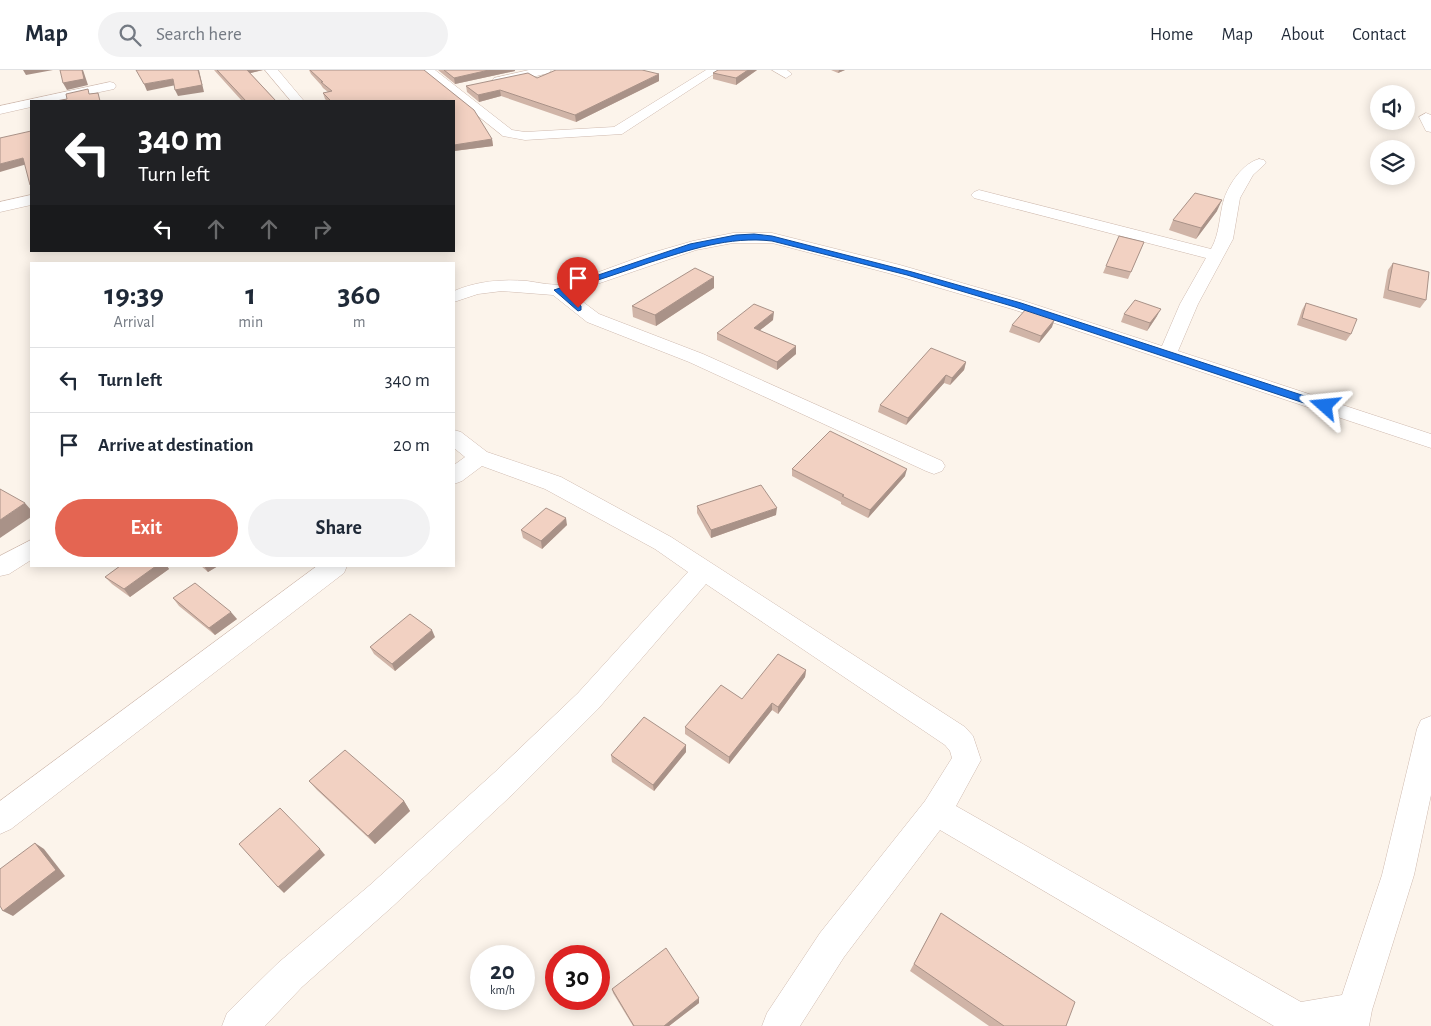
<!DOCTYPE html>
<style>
body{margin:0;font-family:"Alegreya Sans",sans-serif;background:#f2f2f3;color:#1f2937;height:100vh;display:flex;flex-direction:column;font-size:19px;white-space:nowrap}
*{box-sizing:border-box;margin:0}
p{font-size:16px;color:#747a83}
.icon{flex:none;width:28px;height:28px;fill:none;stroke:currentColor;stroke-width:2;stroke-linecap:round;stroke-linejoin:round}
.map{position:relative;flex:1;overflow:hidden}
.drawer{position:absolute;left:30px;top:192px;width:425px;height:305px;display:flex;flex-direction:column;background:#fff;border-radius:0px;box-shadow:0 2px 12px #0003}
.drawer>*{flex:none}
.hud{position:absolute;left:30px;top:30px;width:425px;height:152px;border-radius:0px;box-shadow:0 2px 12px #0003;background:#202124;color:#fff;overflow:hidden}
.controls{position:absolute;left:1370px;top:15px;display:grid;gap:10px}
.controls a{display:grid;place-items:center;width:45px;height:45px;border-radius:50%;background:#fff;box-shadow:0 2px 12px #0003;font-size:25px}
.speed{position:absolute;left:470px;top:875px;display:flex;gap:10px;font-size:25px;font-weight:700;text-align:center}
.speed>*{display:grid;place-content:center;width:65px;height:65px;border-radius:50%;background:#fff;box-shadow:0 2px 12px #0003;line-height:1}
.speed small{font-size:12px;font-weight:400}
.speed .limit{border:8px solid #d22;background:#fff;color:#111}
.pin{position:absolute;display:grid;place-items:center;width:42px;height:42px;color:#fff;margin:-51px -21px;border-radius:50% 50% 50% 0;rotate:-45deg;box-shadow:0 0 5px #0007}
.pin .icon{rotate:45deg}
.me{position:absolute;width:55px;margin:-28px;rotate:288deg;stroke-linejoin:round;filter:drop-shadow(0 0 4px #0008)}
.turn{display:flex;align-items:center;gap:18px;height:105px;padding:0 25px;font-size:22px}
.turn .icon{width:65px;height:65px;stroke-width:2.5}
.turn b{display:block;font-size:35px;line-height:42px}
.lanes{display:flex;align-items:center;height:48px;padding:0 25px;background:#0003;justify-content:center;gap:25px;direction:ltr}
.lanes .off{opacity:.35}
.eta{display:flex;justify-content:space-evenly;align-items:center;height:85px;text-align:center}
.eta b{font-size:30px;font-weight:600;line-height:35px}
.action{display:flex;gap:10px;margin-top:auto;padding:10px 25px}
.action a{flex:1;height:58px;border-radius:30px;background:#e46552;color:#fff;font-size:20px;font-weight:600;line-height:58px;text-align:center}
.action a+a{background:#f2f2f3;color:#1f2937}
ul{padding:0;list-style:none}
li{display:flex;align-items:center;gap:15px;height:65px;padding:0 25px;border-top:1px solid #e0e1e3}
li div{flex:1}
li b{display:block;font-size:19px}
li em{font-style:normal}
header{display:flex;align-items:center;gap:30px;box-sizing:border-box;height:70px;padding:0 25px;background:#fff;border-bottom:1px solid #e0e1e3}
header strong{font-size:24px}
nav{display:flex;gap:28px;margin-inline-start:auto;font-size:18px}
.search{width:350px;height:45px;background:#f2f2f3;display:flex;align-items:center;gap:12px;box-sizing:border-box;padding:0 18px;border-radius:28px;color:#747a83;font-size:19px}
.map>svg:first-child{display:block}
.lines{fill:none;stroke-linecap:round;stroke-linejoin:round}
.street-casing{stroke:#cfbaaf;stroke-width:1}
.street{fill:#fff;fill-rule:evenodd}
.wall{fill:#d0b4a7}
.shaded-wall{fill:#a99288}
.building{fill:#f2d1c2;stroke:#a99288}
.route{fill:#1a73e8;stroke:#114b97}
</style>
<header>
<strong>Map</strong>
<div class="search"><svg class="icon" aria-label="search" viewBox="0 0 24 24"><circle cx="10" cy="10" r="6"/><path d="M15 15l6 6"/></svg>Search here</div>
<nav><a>Home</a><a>Map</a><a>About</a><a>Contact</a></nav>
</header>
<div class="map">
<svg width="1431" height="956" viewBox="0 0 1431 956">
<rect width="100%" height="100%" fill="#fcf4eb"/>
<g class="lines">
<g class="street-casing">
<g id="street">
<polygon points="265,0 278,0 304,31 291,31"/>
<polygon points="421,0 435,0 512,60 525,62 614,57 706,0 720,0 622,64 525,70 503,66"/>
<polygon points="529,0 551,0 549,3 498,15 492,11 494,8"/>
<polygon points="772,0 787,0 792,4 786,8"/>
<polygon points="110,12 114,13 116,16 114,19 57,31 31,31 31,37 0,44 0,36"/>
<polygon points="1426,43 1431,45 1431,62 1426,61 1419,47"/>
<path d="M 1259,89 L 1264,90 L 1266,93 L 1253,105 L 1240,128 L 1233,169 L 1198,234 L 1178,281 L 1431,364 L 1431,378 L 1012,239 L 888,203 L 772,173 L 733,173 L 696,180 L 571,223 L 599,244 L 703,284 L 942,391 L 945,396 L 942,401 L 934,404 L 926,401 L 689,292 L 587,252 L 553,225 L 502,221 L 478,224 L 454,232 L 454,221 C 477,211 502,209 527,211 C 541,213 553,216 566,214 L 648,184 L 693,171 L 733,163 L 772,163 L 900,195 L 1024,231 L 1162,276 L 1180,234 L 1206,188 L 974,128 L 971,125 L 974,122 L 979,120 L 1211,179 C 1220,163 1219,146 1224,129 C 1229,114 1243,93 1259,89 Z"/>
<polygon points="31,125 31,135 0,142 0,132"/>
<polygon points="454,360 461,362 487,382 561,407 671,467 965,657 973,666 981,690 956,736 1301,932 1342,925 1382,805 1417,659 1421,650 1431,646 1431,725 1414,805 1372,940 1369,956 1274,956 940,760 844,887 800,956 762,956 767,943 820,863 925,731 952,688 950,681 945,675 706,514 598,639 515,722 392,837 302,917 265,956 222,956 227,943 278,893 370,815 495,702 578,623 688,502 655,479 545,419 482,396 462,411 454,414 454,395 465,387 454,378"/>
<polygon points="31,470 31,490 9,504 0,506 0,486"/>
<polygon points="317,496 347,496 344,503 11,759 0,764 0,731"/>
</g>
</g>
<use href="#street" class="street"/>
</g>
<g class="wall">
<polygon points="214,0 263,0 250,3 276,31 242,31"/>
<polygon points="309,0 424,0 492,69 493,76 454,81 454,31 327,31 325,29 323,23 328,22 323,18 321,15 311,4"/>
<polygon points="438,0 515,0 515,1 455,14"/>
<polygon points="757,0 736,15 713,9 713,3"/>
<polygon points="831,0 845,0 838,3"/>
<polygon points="537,8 659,11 576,52 501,26 479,32 467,22 466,16"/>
<polygon points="1217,141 1196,169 1169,160 1173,150"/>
<polygon points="1144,172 1128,209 1103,203 1106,196"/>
<polygon points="1393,193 1426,230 1420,238 1383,228 1388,200"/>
<polygon points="714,218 656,256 633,247 632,236"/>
<polygon points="1306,233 1351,264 1346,271 1297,255 1302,240"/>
<polygon points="1124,244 1157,246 1147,261 1121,252"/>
<polygon points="773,250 760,260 796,284 777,300 717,270 717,263"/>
<polygon points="1012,255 1052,257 1039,273 1009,262"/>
<polygon points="966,292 964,300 950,315 944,313 906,355 878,342 880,335"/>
<polygon points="792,399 905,406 868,448 841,434 841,432 792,406"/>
<polygon points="697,436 776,445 711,468 697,443"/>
<polygon points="567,455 542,479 523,468 521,460"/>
<polygon points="120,496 167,496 169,499 130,527 112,514 105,507"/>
<polygon points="201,496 218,496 208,502"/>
<polygon points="173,528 237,549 215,565 179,536"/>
<polygon points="435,567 395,601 374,584 370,577"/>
<polygon points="806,600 805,607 778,644 772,640 729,694 685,664 685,657 742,629"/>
<polygon points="686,682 654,721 612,692 611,685"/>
<polygon points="309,711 404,731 410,741 375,774 317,720"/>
<polygon points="941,843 1066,956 989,956 910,901"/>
<polygon points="612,919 699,933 669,956 633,956 613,923"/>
</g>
<g class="shaded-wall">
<polygon points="23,0 53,0 26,5"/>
<polygon points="82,0 83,0 88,15 67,20 63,13"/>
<polygon points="198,0 199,0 204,22 178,26 175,20"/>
<polygon points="246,0 263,0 247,4"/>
<polygon points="489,0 515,0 515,1 455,14 454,8"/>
<polygon points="748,0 757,0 736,15 736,8"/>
<polygon points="839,0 845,0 838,3"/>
<polygon points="659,4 659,11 576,52 575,45"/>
<polygon points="173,9 176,15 147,21 144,14"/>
<polygon points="500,20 501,26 479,32 478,25"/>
<polygon points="492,69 493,76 454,81 454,75"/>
<polygon points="23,88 27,94 0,102 0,94"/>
<polygon points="1222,130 1217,141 1196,169 1201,158"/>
<polygon points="714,207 714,218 656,256 655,245"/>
<polygon points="1161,239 1157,246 1147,261 1150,253"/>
<polygon points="774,242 773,250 754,265 754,258"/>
<polygon points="1055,249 1052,257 1039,273 1041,266"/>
<polygon points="796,276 796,284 777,300 777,292"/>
<polygon points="966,292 964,300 950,315 952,308"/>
<polygon points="946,305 944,313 906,355 908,348"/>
<polygon points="907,399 905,406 868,448 870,440"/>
<polygon points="25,433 31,440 31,447 0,468 0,450"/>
<polygon points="777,438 776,445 711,468 711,460"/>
<polygon points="566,448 567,455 542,479 541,471"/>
<polygon points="156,496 167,496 169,499 130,527 124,519"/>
<polygon points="204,496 218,496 208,502"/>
<polygon points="231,542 237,549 215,565 209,558"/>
<polygon points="432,560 435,567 395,601 392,594"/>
<polygon points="806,600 805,607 778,644 778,637"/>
<polygon points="772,633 772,640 729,694 729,687"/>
<polygon points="686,675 686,682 654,721 653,715"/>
<polygon points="404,731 410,741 375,774 368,766"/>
<polygon points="35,773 44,779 65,806 13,846 3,841"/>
<polygon points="320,779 325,785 284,823 278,817"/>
<polygon points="699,928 699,933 669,956 664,956"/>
</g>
<g class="building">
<polygon points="60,0 82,0 84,9 63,13"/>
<polygon points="136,0 198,0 202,15 175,20 173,9 144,14"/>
<polygon points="217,0 247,0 276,31 246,31"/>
<polygon points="310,0 424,0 474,40 492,69 454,75 454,31 331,31 323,23 332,21 321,12 323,12"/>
<polygon points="444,0 489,0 454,8"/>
<polygon points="556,0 642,0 659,4 575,45 500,20 478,25 466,16 528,3 537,8"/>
<polygon points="718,0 748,0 736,8 713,3"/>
<polygon points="88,19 89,24 98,23 100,31 56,31 67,29 66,24"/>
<polygon points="31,61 31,115 30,115 23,88 0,94 0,68"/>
<polygon points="1195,123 1222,130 1201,158 1173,150"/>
<polygon points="1119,166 1144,172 1131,202 1106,196"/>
<polygon points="1393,193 1429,202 1426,230 1388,220"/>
<polygon points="695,198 714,207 655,245 632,236"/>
<polygon points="1135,230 1161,239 1150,253 1124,244"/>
<polygon points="1306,233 1357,249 1351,264 1302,248"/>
<polygon points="754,234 774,242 754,258 796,276 777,292 717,263"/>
<polygon points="1026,239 1055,249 1041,266 1012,255"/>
<polygon points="931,278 966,292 952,308 946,305 908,348 880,335"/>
<polygon points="830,361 907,399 870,440 842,426 844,425 792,399"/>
<polygon points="761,415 777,438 711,460 697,436"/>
<polygon points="0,419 25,433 0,450"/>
<polygon points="546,438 566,448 541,471 521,460"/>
<polygon points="120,496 156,496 124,519 105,507"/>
<polygon points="195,513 231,542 209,558 173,528"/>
<polygon points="410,544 432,560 392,594 370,577"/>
<polygon points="778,584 806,600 778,637 772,633 729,687 685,657 721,615 742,629"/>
<polygon points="644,647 686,675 653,715 611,685"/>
<polygon points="345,680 404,731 368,766 309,711"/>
<polygon points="280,738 320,779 278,817 239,774"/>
<polygon points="35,773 56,800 3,841 0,836 0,799"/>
<polygon points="941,843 1075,932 1066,956 1004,956 914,894"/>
<polygon points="666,878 699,928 664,956 634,956 612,919"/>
</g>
<path class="route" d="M 754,164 L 772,166 L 912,202 L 1021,233 L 1329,334 L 1330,336 L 1325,340 L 1322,339 L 1015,237 L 907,205 L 772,171 C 729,166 689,180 648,193 C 620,203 592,212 564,221 L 581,236 L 581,240 L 578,241 L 554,220 L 690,174 L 736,165 Z"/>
</svg>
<div class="controls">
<a><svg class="icon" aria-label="sound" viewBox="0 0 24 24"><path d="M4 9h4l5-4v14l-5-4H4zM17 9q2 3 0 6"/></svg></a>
<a><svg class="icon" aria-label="layers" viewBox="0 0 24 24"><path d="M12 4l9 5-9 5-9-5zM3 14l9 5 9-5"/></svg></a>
</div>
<div class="speed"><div>20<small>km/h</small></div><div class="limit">30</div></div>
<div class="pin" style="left:578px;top:238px;background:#d93025"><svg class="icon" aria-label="arrive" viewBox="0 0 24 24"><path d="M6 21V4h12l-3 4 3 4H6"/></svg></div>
<svg class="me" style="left:1325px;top:336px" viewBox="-20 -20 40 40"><path d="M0-17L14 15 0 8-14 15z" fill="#1a73e8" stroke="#fff" stroke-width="4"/></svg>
<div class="hud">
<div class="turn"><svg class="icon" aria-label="left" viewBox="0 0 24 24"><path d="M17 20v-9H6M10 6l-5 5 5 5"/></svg><div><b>340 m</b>Turn left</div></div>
<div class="lanes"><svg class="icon" aria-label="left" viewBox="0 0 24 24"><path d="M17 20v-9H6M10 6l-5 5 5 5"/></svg><svg class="icon off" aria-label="ahead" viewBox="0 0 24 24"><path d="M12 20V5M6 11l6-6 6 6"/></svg><svg class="icon off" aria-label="ahead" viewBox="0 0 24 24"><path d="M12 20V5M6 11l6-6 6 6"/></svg><svg class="icon off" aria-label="right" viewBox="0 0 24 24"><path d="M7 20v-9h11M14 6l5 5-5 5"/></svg></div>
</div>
<section class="drawer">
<div class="eta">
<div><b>19:39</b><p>Arrival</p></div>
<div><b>1</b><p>min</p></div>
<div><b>360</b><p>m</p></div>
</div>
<ul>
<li><svg class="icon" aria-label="left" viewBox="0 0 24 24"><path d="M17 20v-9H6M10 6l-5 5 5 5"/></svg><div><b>Turn left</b></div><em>340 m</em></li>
<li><svg class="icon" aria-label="arrive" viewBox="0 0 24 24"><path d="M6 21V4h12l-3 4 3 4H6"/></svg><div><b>Arrive at destination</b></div><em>20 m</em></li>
</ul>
<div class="action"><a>Exit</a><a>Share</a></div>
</section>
</div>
